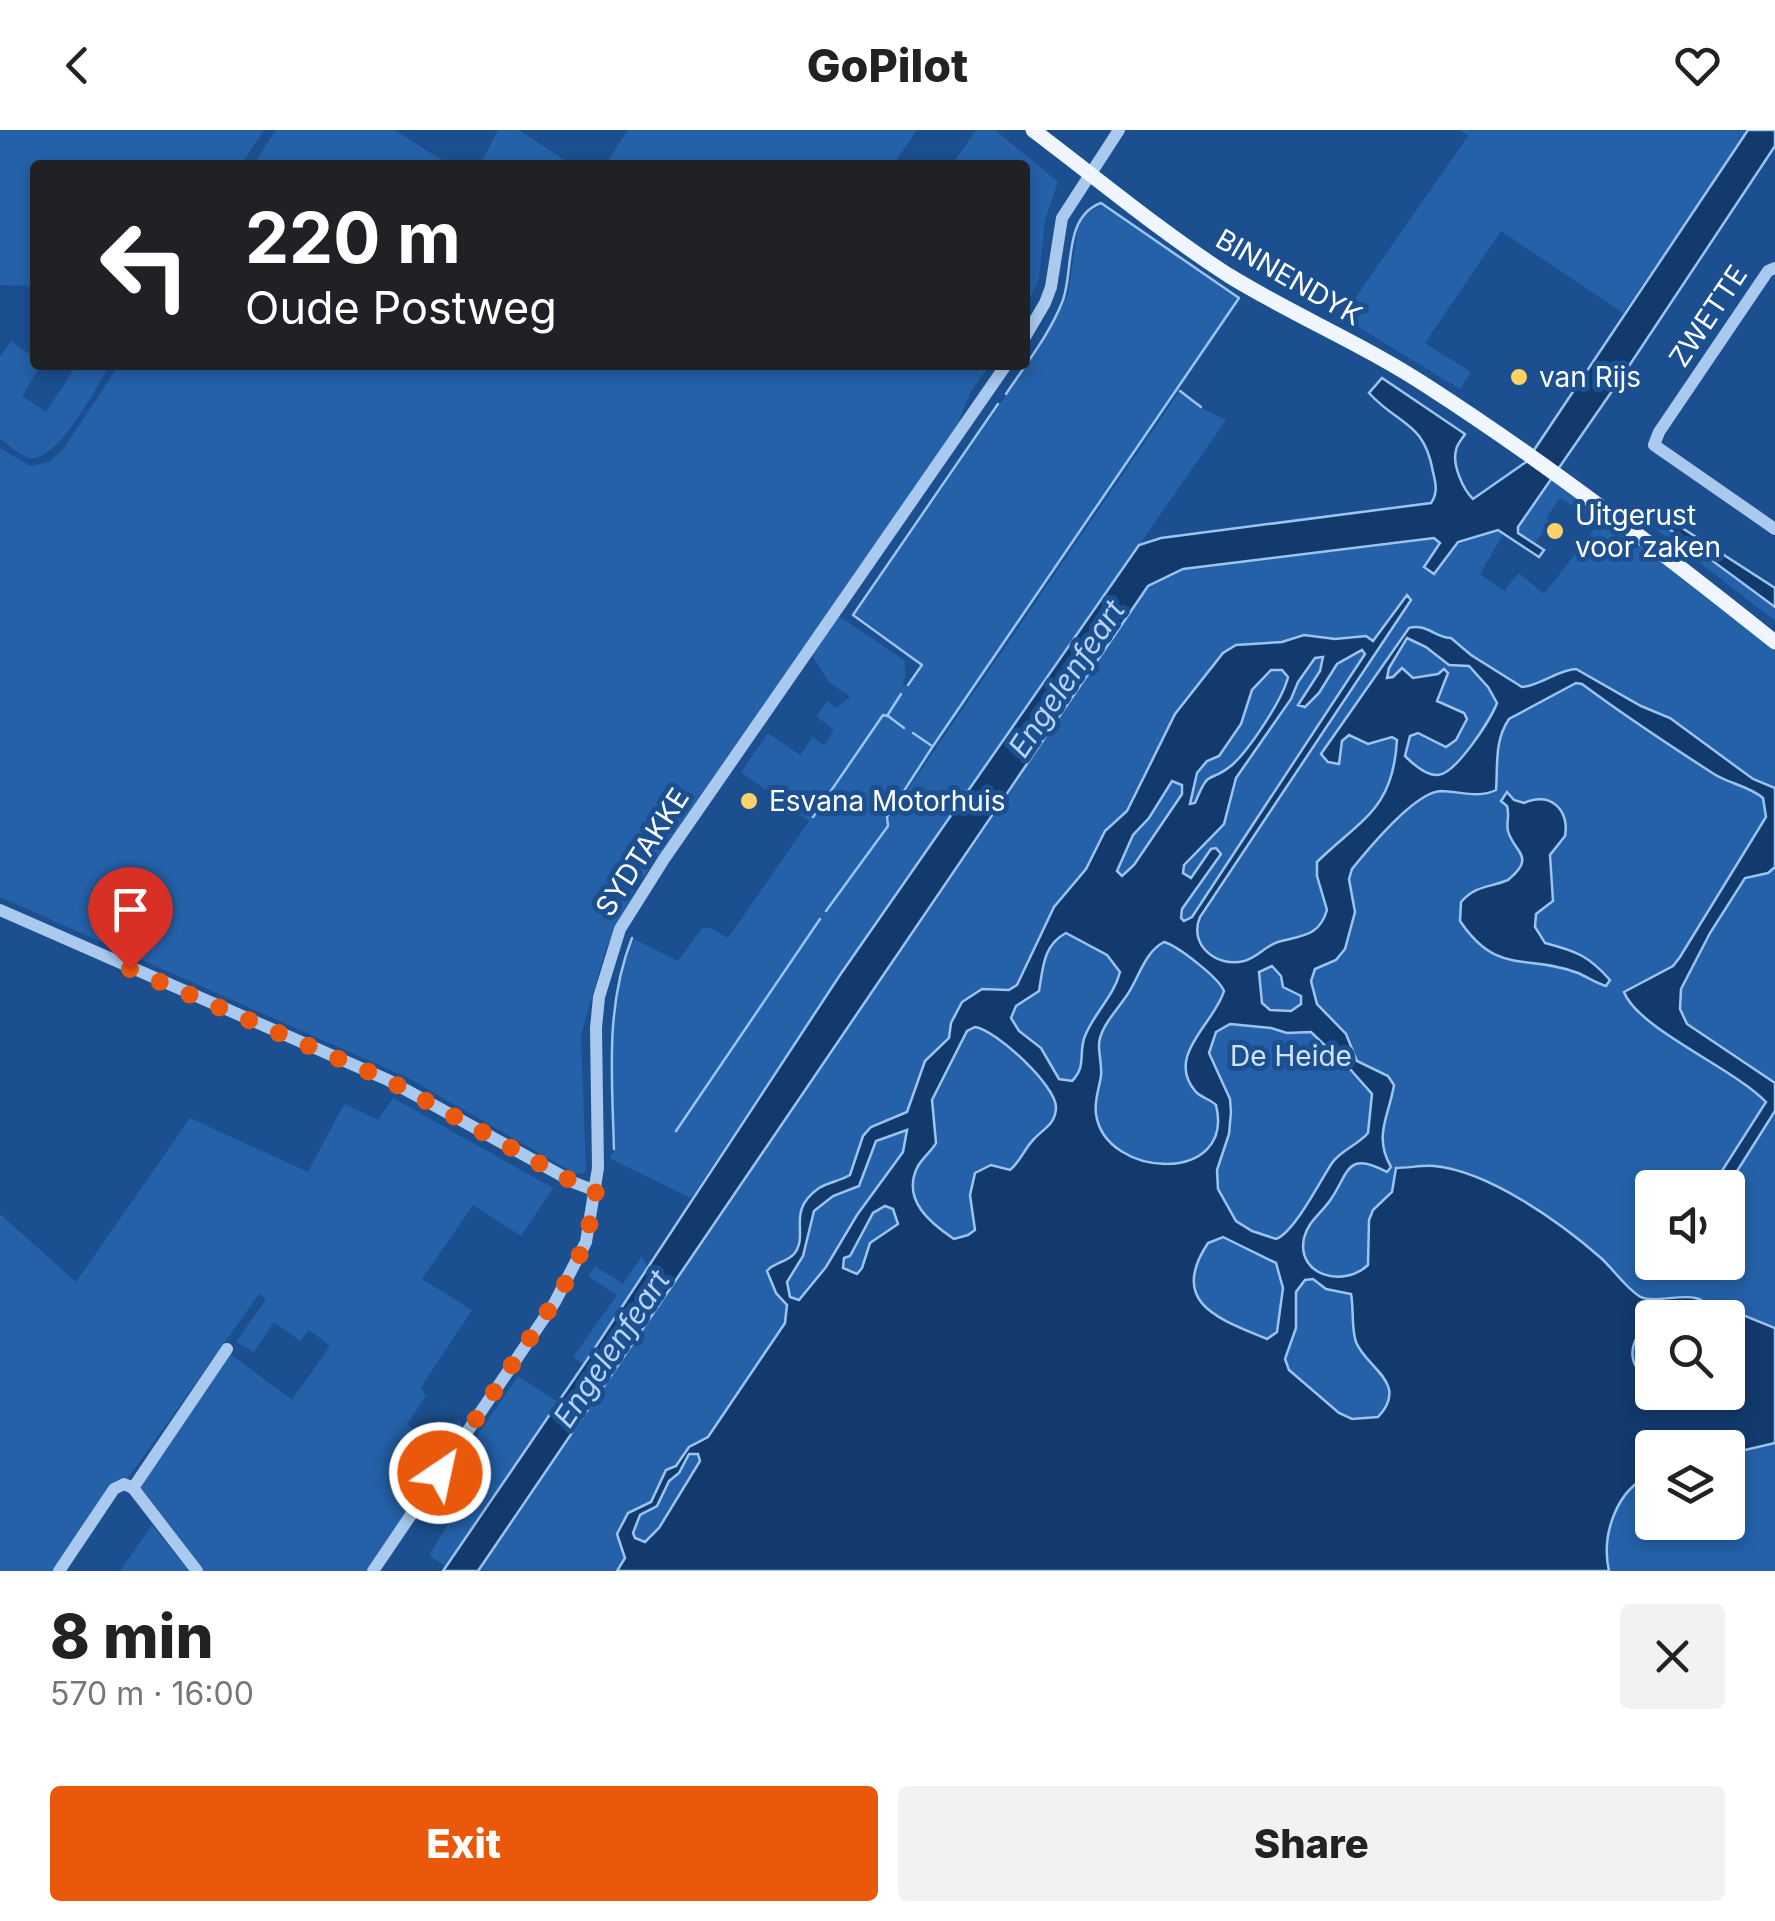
<!DOCTYPE html>
<meta charset="utf-8">
<style>
body{margin:0;font-family:Inter,sans-serif;background:#f2f2f2;color:#222;height:100vh;display:flex;flex-direction:column;font-size:38px;white-space:nowrap}
*{box-sizing:border-box;margin:0}
p{font-size:32px;color:#767676}
.icon{flex:none;width:55px;height:55px;fill:none;stroke:currentColor;stroke-width:2;stroke-linecap:round;stroke-linejoin:round}
.map{position:relative;height:1441px;overflow:hidden}
.panel{display:flex;flex-direction:column;background:#fff;flex:1}
.panel>*{flex:none}
.banner{position:absolute;left:30px;top:30px;width:1000px;height:210px;border-radius:10px;box-shadow:0 5px 15px #0003;background:#202124;color:#fff;overflow:hidden}
.buttons{position:absolute;left:1635px;top:1040px;display:grid;gap:20px}
.buttons a{display:grid;place-items:center;width:110px;height:110px;border-radius:10px;background:#fff;box-shadow:0 5px 15px #0003;font-size:50px}
.pin{position:absolute;display:grid;place-items:center;width:85px;height:85px;color:#fff;margin:-102px -42px;border-radius:50% 50% 50% 0;rotate:-45deg;box-shadow:0 0 10px #0007}
.pin .icon{rotate:45deg}
.me{position:absolute;width:110px;margin:-55px;rotate:34deg;stroke-linejoin:round;filter:drop-shadow(0 0 8px #0008)}
.turn{display:flex;align-items:center;gap:35px;height:210px;padding:0 50px;font-size:45px}
.turn .icon{width:130px;height:130px;stroke-width:2.5}
.turn b{display:block;font-size:70px;line-height:85px}
.round{display:grid;place-items:center;flex:none;width:105px;height:105px;border-radius:10px;background:#f2f2f2}
.head{display:flex;align-items:center;justify-content:space-between;height:170px;padding:0 50px}
h1{font-size:60px;font-weight:800;line-height:75px}
.primary-button{display:flex;gap:20px;margin-top:auto;padding:20px 50px}
.primary-button a{flex:1;height:115px;border-radius:10px;background:#ea580c;color:#fff;font-size:40px;font-weight:800;line-height:115px;text-align:center}
.primary-button a+a{background:#f2f2f2;color:#222}
header{display:flex;justify-content:space-between;align-items:center;height:130px;padding:0 50px;background:#fff;font-size:45px;font-weight:800}
.map>svg:first-child{display:block}
.green{fill:#2461a8;fill-rule:evenodd}
.water{fill:#123a6d;stroke:#9cc4f0;stroke-width:2.5;fill-rule:evenodd}
.lines{fill:none;stroke-linecap:round;stroke-linejoin:round}
.stream{stroke:#9cc4f0;stroke-width:2.5}
.minor{stroke:#a9c9ee;stroke-width:12}
.major{stroke:#f0f6ff;stroke-width:15}
.route{stroke:#ea580c;stroke-width:18;stroke-dasharray:0 32.4}
.poi-dot{fill:#ffd166;stroke:#1b4f8f;stroke-width:4}
.labels{text-anchor:middle;stroke-width:10;stroke-linejoin:round;paint-order:stroke}
.street-label{font-size:28px;fill:#fff;stroke:#1b4f8f}
.poi-label{font-size:28px;fill:#fff;stroke:#1b4f8f;text-anchor:start}
.park-label{font-size:28px;fill:#cfe3fa;stroke:#1b4f8f}
.water-label{font-size:30px;font-style:italic;fill:#b5d3f5;stroke:#1b4f8f}
</style>
<header><svg class="icon" aria-label="back" viewBox="0 0 24 24"><path d="M15 5l-7 7 7 7"/></svg>GoPilot<svg class="icon" aria-label="heart" viewBox="0 0 24 24"><path d="M12 20l-8-8c-3-5 5-10 8-4 3-6 11-1 8 4z"/></svg></header>
<div class="map">
<svg width="1775" height="1441" viewBox="0 0 1775 1441">
<rect width="100%" height="100%" fill="#1b4f8f"/>
<g class="green">
<polygon points="0,0 264,0 241,35 35,35 35,159 30,156 0,155"/>
<polygon points="276,0 394,0 450,35 253,35"/>
<polygon points="498,0 519,0 572,35 480,35"/>
<polygon points="628,0 917,0 893,35 605,35"/>
<polygon points="976,0 995,0 1058,52 1045,90 1039,149 1025,179 1025,35 952,35"/>
<polygon points="1460,0 1748,0 1623,183 1501,101 1425,213 1471,242 1460,259 1342,187 1468,6"/>
<path d="M 1102,75 L 1237,168 L 1177,260 L 933,614 L 912,603 L 931,617 L 885,687 L 886,695 L 826,782 L 889,696 L 889,687 L 1179,262 L 1201,278 L 1226,290 L 840,845 L 691,1068 L 609,1028 L 616,1019 C 612,949 606,875 634,809 L 678,831 L 702,798 L 711,798 L 728,808 L 809,691 L 741,642 L 768,603 L 800,625 L 813,607 L 824,615 L 834,600 L 816,586 L 828,571 L 835,578 L 850,567 L 829,552 L 812,525 L 839,486 L 904,530 L 906,547 L 902,554 L 909,556 L 924,535 L 855,484 L 1041,215 L 1068,165 L 1078,97 L 1085,85 Z"/>
<path d="M 11,211 L 35,228 L 35,235 L 41,235 L 22,266 L 46,282 L 77,235 L 110,235 C 97,256 55,338 27,327 C 18,324 8,314 0,309 L 0,227 Z"/>
<polygon points="119,235 990,235 971,261 957,296 635,759 606,818 581,905 586,1041 583,1044 574,1043 408,948 0,767 0,318 30,336 49,332 62,321"/>
<polygon points="1551,349 1590,376 1585,384 1560,368 1546,388 1550,392 1534,414 1518,403 1518,397"/>
<polygon points="1645,381 1775,477 1775,491 1637,384"/>
<path d="M 1604,387 L 1775,519 L 1775,1211 L 1728,1258 L 1728,1188 L 1652,1188 L 1652,1262 L 1144,1441 L 475,1441 L 1147,453 L 1182,436 L 1436,404 L 1453,416 L 1499,400 L 1503,404 L 1480,444 L 1506,462 L 1505,459 L 1519,443 L 1544,464 ZM 1652,1058 L 1728,1058 L 1728,1132 L 1652,1132 Z"/>
<polygon points="393,968 553,1058 521,1106 473,1075 422,1149 472,1180 421,1257 426,1266 407,1294 436,1316 443,1313 459,1290 464,1299 366,1441 202,1441 140,1358 229,1223 292,1270 330,1216 309,1200 300,1211 274,1192 254,1222 236,1212 266,1169 259,1164 131,1344 128,1348 117,1350 56,1441 0,1441 0,1084 76,1152 190,988 308,1042 344,974 378,990"/>
<polygon points="642,1126 648,1138 584,1234 573,1227 617,1165 588,1146 595,1136 623,1154"/>
<polygon points="518,1246 558,1272 446,1437 429,1425 448,1394 427,1379"/>
<path d="M 1775,1313 L 1775,1441 L 1609,1441 C 1601,1406 1616,1358 1652,1345 L 1652,1392 L 1728,1392 L 1728,1324 Z"/>
<polygon points="152,1395 189,1441 120,1441"/>
</g>
<g class="water">
<path d="M 1748,0 L 1775,0 L 1775,16 L 1619,251 L 1518,397 L 1518,403 L 1544,420 L 1539,427 L 1498,400 L 1458,412 L 1434,444 L 1424,437 L 1440,413 L 1434,408 L 1183,439 L 1148,456 L 478,1441 L 443,1441 L 589,1227 L 840,845 L 1139,415 L 1161,408 L 1431,373 C 1438,363 1436,354 1433,342 C 1424,291 1399,296 1369,263 L 1382,248 L 1465,304 C 1462,309 1457,314 1456,320 C 1452,335 1463,359 1473,369 L 1526,332 Z"/>
<polygon points="1648,376 1775,458 1775,477 1645,381"/>
<path d="M 1407,465 L 1411,470 L 1200,787 C 1188,815 1217,838 1244,831 C 1258,827 1265,816 1278,812 C 1302,805 1319,807 1327,780 L 1317,746 L 1317,732 C 1361,689 1393,680 1397,610 L 1392,607 L 1368,614 L 1349,605 L 1342,611 L 1339,634 L 1328,632 L 1321,624 L 1409,498 C 1426,493 1436,508 1451,508 L 1471,525 L 1522,557 C 1542,555 1557,540 1576,539 L 1641,576 L 1670,588 L 1753,649 L 1775,658 L 1775,737 L 1768,743 L 1745,748 L 1710,803 L 1681,859 L 1680,879 L 1687,894 L 1775,953 L 1775,981 L 1727,1057 L 1707,1057 L 1720,1044 L 1766,972 C 1735,939 1637,898 1624,862 L 1673,836 L 1680,827 L 1766,687 L 1763,668 C 1749,656 1730,654 1714,644 C 1669,615 1625,586 1582,554 L 1576,553 L 1509,589 C 1494,611 1498,635 1496,660 C 1478,669 1459,661 1441,661 C 1415,662 1369,718 1352,739 L 1349,749 L 1355,782 L 1345,819 L 1336,830 L 1315,839 L 1311,851 L 1317,874 L 1346,904 L 1357,931 L 1388,946 L 1394,955 C 1389,986 1373,1006 1391,1037 L 1387,1042 C 1346,1020 1349,1043 1331,1069 C 1322,1083 1308,1091 1304,1108 C 1296,1146 1344,1158 1368,1135 L 1369,1090 L 1373,1080 L 1392,1062 L 1396,1038 C 1409,1038 1422,1035 1434,1036 C 1489,1041 1561,1093 1601,1128 C 1614,1140 1625,1157 1639,1166 C 1658,1178 1706,1150 1712,1187 L 1652,1188 L 1652,1191 C 1629,1207 1623,1237 1652,1250 L 1652,1262 L 1728,1262 L 1728,1197 L 1734,1187 L 1743,1185 L 1775,1198 L 1775,1313 L 1728,1324 L 1728,1318 L 1652,1318 L 1652,1345 C 1616,1358 1601,1406 1609,1441 L 617,1441 L 625,1428 L 617,1404 L 628,1383 L 651,1372 L 666,1340 L 676,1336 L 689,1317 L 708,1307 L 785,1193 L 787,1175 L 776,1163 L 767,1141 C 774,1132 786,1133 794,1124 C 810,1104 785,1082 819,1058 C 829,1052 840,1051 850,1045 L 863,1006 L 871,997 L 907,982 L 925,931 L 949,908 L 951,893 L 962,872 L 982,859 L 1009,860 L 1017,855 L 1054,777 L 1086,739 L 1105,701 L 1127,681 L 1175,584 L 1223,523 L 1236,515 L 1282,512 L 1304,505 L 1335,509 L 1366,506 L 1373,511 ZM 1407,508 L 1426,517 L 1449,535 L 1469,536 L 1488,557 L 1497,573 C 1491,589 1456,644 1438,645 C 1427,646 1413,634 1405,626 L 1410,606 L 1418,603 L 1446,617 L 1456,610 L 1467,589 L 1464,583 L 1437,571 L 1448,543 L 1444,539 L 1438,544 L 1413,548 L 1402,538 L 1393,547 L 1387,548 L 1389,538 ZM 1362,520 L 1365,524 L 1192,787 L 1184,791 L 1181,788 L 1182,779 L 1221,724 L 1216,718 L 1211,719 L 1191,748 L 1183,743 L 1184,735 L 1224,694 L 1236,648 L 1291,569 L 1298,552 L 1315,528 L 1323,527 L 1320,541 L 1298,575 L 1305,577 L 1319,563 L 1337,534 ZM 1271,540 L 1282,540 L 1288,547 C 1283,569 1249,620 1232,635 C 1208,655 1210,636 1195,673 L 1190,674 L 1197,643 L 1207,631 L 1219,626 L 1241,594 L 1252,560 ZM 1172,651 L 1182,655 L 1182,664 L 1134,735 L 1122,746 L 1117,741 L 1133,705 L 1149,688 ZM 1066,803 L 1107,825 L 1120,842 C 1114,866 1094,883 1085,906 C 1078,923 1087,936 1072,951 L 1059,949 L 1041,918 L 1019,901 L 1011,888 L 1016,876 L 1039,861 C 1043,838 1043,815 1066,803 ZM 1164,812 C 1178,816 1219,848 1224,861 C 1215,893 1164,926 1196,962 C 1202,968 1210,969 1216,975 C 1236,1055 1105,1049 1096,984 C 1094,971 1099,959 1101,946 C 1102,935 1099,926 1099,915 C 1099,899 1116,881 1125,868 C 1138,851 1144,822 1164,812 ZM 1272,836 L 1281,846 L 1283,857 L 1301,866 L 1301,874 L 1291,881 L 1270,880 L 1262,873 L 1259,842 ZM 1230,894 L 1271,898 L 1287,903 L 1311,902 L 1350,939 L 1372,964 L 1368,1003 C 1358,1015 1341,1020 1332,1033 C 1320,1051 1294,1103 1276,1109 L 1252,1101 L 1236,1091 L 1218,1059 L 1217,1040 L 1229,1004 L 1231,982 L 1230,969 L 1209,923 L 1216,902 ZM 975,897 C 996,900 1057,956 1056,978 C 1055,995 1044,998 1034,1009 C 1024,1019 1021,1031 1010,1040 L 991,1035 L 975,1043 L 970,1065 L 975,1100 L 968,1105 L 954,1109 C 930,1093 902,1070 917,1038 C 921,1029 931,1022 936,1013 L 932,970 L 967,901 ZM 907,1000 L 903,1022 L 857,1085 L 826,1137 L 799,1170 L 790,1167 L 787,1152 L 803,1126 L 814,1081 L 833,1066 L 859,1056 L 876,1011 ZM 885,1076 L 893,1079 L 898,1094 L 870,1113 L 862,1138 L 857,1144 L 843,1138 L 844,1128 L 850,1126 L 873,1083 ZM 1223,1107 L 1276,1133 L 1283,1158 L 1277,1202 L 1267,1209 C 1219,1189 1168,1173 1208,1113 ZM 1313,1149 L 1326,1159 L 1351,1164 C 1354,1179 1351,1197 1356,1212 C 1366,1238 1410,1253 1378,1287 L 1352,1289 L 1339,1283 L 1289,1240 L 1285,1229 L 1296,1198 L 1296,1162 L 1305,1150 ZM 689,1324 L 698,1324 L 700,1331 L 659,1398 L 645,1412 L 635,1408 L 633,1403 L 640,1385 L 657,1376 L 669,1351 L 679,1343 Z"/>
<path d="M 1507,662 L 1514,670 L 1524,673 C 1549,661 1570,679 1565,706 L 1550,725 L 1553,771 L 1536,784 L 1535,797 L 1545,813 C 1576,821 1589,826 1610,850 L 1606,856 C 1596,853 1587,847 1578,843 C 1526,823 1498,847 1460,791 L 1461,772 C 1476,755 1489,758 1508,750 C 1537,726 1514,723 1508,701 C 1506,692 1510,685 1507,676 L 1501,671 Z"/>
</g>
<g class="lines">
<g class="stream">
<polyline points="1180,261 1201,277"/>
<polyline points="908,555 922,535 853,485 998,274"/>
<polyline points="888,586 904,598"/>
<polyline points="913,603 932,616"/>
<polyline points="813,687 883,585 887,586 901,564"/>
<path d="M 826,781 L 888,696 L 887,687 L 933,616 L 1239,168 L 1101,73 C 1063,87 1074,139 1063,170 C 1050,204 1026,234 1006,264"/>
<polyline points="676,1001 820,789"/>
<path d="M 614,1019 C 612,946 605,877 632,808"/>
</g>
<g class="minor">
<polyline points="1775,138 1768,141 1659,302 1654,315 1775,399"/>
<polyline points="1025,207 1045,173 1051,157 1062,88 1119,0"/>
<polyline points="0,780 388,950 575,1053 596,1061"/>
<polyline points="59,1441 114,1359 124,1354 133,1358"/>
<polyline points="197,1441 133,1358 227,1219"/>
<polyline points="373,1441 555,1172 586,1112 598,1038 596,898 599,867 620,799 664,729 1006,235"/>
</g>
<path class="major" d="M 1033,0 C 1098,49 1160,101 1228,145 C 1293,185 1363,214 1427,256 C 1548,334 1662,422 1775,512"/>
</g>
<g class="lines">
<polyline class="route" points="130,839 388,950 575,1053 596,1061 586,1112 562,1160 440,1343"/>
</g>
<g class="poi-dot">
<circle cx="1519" cy="247" r="10"/>
<circle cx="1555" cy="401" r="10"/>
<circle cx="749" cy="671" r="10"/>
</g>
<g class="labels">
<g class="street-label">
<text transform="translate(1289 147) rotate(30)" y="10">BINNENDYK</text>
<text transform="translate(1708 186) rotate(-56)" y="10">ZWETTE</text>
<text transform="translate(642 722) rotate(-57)" y="10">SYDTAKKE</text>
</g>
<g class="poi-label">
<text x="1539" y="257">van Rijs</text>
<text x="1575" y="395">Uitgerust<tspan x="1575" dy="32">voor zaken</tspan></text>
<text x="769" y="681">Esvana Motorhuis</text>
</g>
<g class="park-label">
<text x="1291" y="936">De Heide</text>
</g>
<g class="water-label">
<text transform="translate(1067 549) rotate(-56)" y="10">Engelenfeart</text>
<text transform="translate(612 1219) rotate(-56)" y="10">Engelenfeart</text>
</g>
</g>
</svg>
<div class="buttons">
<a><svg class="icon" aria-label="sound" viewBox="0 0 24 24"><path d="M4 9h4l5-4v14l-5-4H4zM17 9q2 3 0 6"/></svg></a>
<a><svg class="icon" aria-label="search" viewBox="0 0 24 24"><circle cx="10" cy="10" r="6"/><path d="M15 15l6 6"/></svg></a>
<a><svg class="icon" aria-label="layers" viewBox="0 0 24 24"><path d="M12 4l9 5-9 5-9-5zM3 14l9 5 9-5"/></svg></a>
</div>
<div class="pin" style="left:130px;top:839px;background:#d93025"><svg class="icon" aria-label="arrive" viewBox="0 0 24 24"><path d="M6 21V4h12l-3 4 3 4H6"/></svg></div>
<svg class="me" style="left:440px;top:1343px" viewBox="-20 -20 40 40"><circle r="17" fill="#ea580c" stroke="#fff" stroke-width="3"/><path d="M0-11L8 9 0 5-8 9z" fill="#fff"/></svg>
<div class="banner">
<div class="turn"><svg class="icon" aria-label="left" viewBox="0 0 24 24"><path d="M17 20v-9H6M10 6l-5 5 5 5"/></svg><div><b>220 m</b>Oude Postweg</div></div>
</div>
</div>
<section class="panel">
<div class="head"><div><h1>8 min</h1><p>570 m · 16:00</p></div><a class="round"><svg class="icon" aria-label="close" viewBox="0 0 24 24"><path d="M6 6l12 12M18 6L6 18"/></svg></a></div>
<div class="primary-button"><a>Exit</a><a>Share</a></div>
</section>
